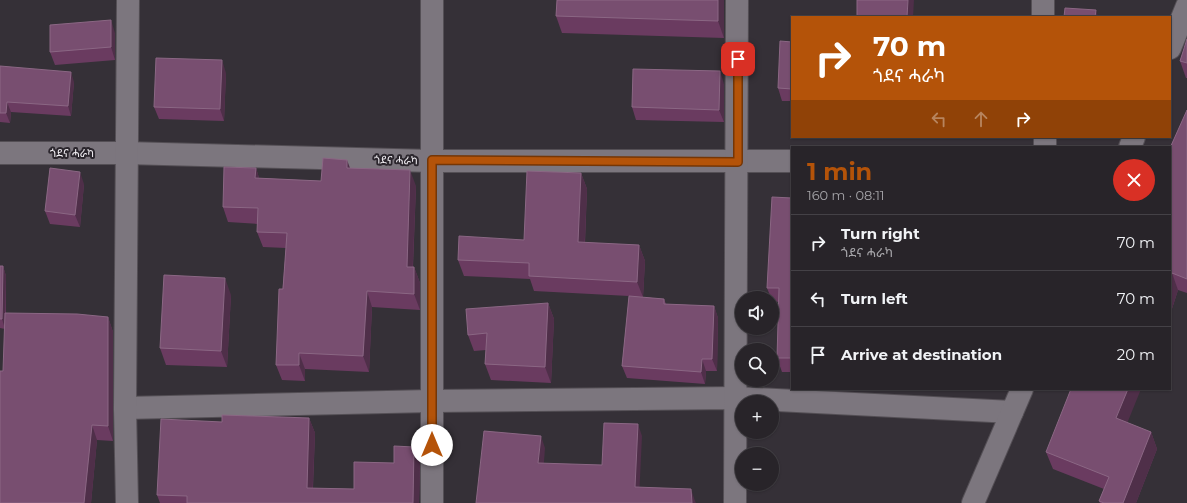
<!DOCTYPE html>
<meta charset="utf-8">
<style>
body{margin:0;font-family:Montserrat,"Noto Sans Ethiopic",sans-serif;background:#343035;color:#f1f3f6;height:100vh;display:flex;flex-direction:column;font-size:15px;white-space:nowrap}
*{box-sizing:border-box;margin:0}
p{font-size:13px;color:#a5a4a8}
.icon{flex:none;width:22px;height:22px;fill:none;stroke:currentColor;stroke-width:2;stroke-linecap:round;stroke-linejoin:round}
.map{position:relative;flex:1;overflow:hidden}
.details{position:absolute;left:791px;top:146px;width:380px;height:244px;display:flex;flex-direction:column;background:#282429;border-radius:0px;box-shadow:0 1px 3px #0004,0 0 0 1px #444146}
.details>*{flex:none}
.banner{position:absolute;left:791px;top:16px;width:380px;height:122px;border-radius:0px;box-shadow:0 1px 3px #0004,0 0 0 1px #444146;background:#b45309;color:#fff;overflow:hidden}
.fabs{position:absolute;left:735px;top:291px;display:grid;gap:8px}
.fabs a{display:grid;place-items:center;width:44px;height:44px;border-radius:50%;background:#282429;box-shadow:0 1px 3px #0004,0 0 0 1px #444146;font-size:20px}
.pin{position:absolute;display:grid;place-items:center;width:34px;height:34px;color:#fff;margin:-17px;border-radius:8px;box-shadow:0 2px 6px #0006}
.me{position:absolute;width:44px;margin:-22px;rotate:0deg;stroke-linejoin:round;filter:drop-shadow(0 0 3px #0008)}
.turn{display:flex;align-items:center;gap:14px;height:84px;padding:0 16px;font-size:18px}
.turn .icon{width:52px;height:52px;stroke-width:2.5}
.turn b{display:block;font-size:28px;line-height:34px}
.lanes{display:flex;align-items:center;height:38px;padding:0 16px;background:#0003;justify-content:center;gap:20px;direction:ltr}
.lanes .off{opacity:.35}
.round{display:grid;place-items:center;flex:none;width:42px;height:42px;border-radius:21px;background:#343035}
.head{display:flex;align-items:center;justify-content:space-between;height:68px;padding:0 16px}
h1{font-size:24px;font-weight:700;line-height:30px;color:#b45309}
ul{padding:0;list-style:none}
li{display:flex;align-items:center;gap:12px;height:56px;padding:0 16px;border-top:1px solid #444146}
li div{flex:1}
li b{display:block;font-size:15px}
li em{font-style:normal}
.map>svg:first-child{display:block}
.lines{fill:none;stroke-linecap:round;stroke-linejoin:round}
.street-casing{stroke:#544f55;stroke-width:24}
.street{stroke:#7c767e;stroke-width:22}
.wall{fill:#6a3b60}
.shaded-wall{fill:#4f2f49}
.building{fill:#784e70;stroke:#8b6784}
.route-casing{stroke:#753606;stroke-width:10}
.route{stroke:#b45309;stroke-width:7}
.labels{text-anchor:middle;stroke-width:4;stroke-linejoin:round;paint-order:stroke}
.street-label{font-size:11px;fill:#f0edf2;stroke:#2b262d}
</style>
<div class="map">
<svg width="1187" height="503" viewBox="0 0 1187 503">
<rect width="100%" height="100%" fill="#353037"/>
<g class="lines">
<g class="street-casing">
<g id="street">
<polyline points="1043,0 1043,17"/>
<polyline points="1170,48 1187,6"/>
<polyline points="1045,137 1045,147"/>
<polyline points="1130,147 1134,137"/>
<polyline points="0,153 126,153 432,161 792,161"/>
<polyline points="125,408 431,401 736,398 1012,412"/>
<polyline points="127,503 125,408 128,0"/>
<polyline points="432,503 432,0"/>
<polyline points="735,503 737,0"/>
<polyline points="973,503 1022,389"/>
</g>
</g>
<use href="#street" class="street"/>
</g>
<g class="wall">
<polygon points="557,0 724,0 724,38 562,33 556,16"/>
<polygon points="115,33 115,60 55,65 50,52"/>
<polygon points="1187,39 1187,78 1186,78 1180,61"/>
<polygon points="792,42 792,101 782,101 778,88"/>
<polygon points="0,66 74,82 71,116 11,112 10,123 0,122"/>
<polygon points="226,73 224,121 159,119 154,107"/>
<polygon points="724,84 724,122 636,120 632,107"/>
<polygon points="1187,110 1187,293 1178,290 1170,315 1170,148"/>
<polygon points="256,168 259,178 321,181 350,168 416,186 413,267 414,267 420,283 420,310 372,307 369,372 305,369 305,381 282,380 276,365 286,248 263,247 257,232 258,224 228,222 223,207"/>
<polygon points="581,173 587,189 585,243 639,245 645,261 643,297 629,296 664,299 666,304 714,306 718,318 717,371 706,371 705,384 627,378 622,366 629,296 534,291 530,279 464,276 458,260 524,240"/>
<polygon points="84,184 80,227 50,224 45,211"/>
<polygon points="792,198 792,372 782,372 777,358 779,302 772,301 772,298 771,298 767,288"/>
<polygon points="0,266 3,266 6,276 6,313 108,317 113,332 113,441 97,440 91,503 0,503 5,329 0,328"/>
<polygon points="231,295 227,367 166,365 160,348"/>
<polygon points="548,303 554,319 551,383 491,380 485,364 486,350 474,351 468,335"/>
<polygon points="309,418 315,433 313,488 354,489 394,463 420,461 419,503 160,503 157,495 222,422"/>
<polygon points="1127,423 1151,432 1157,449 1136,503 1100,503 1099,501 1104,489 1053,469 1046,452"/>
</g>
<g class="shaded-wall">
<polygon points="718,0 724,0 724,38 718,21"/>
<polygon points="908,0 914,0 913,17 907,17"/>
<polygon points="1096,10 1098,17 1095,17"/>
<polygon points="111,20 115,33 115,60 111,47"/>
<polygon points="222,60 226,73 224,121 220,109"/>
<polygon points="720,71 724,84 724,122 719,110"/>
<polygon points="71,72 74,82 71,116 68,106"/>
<polygon points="7,102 11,112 10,123 6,113"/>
<polygon points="347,160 353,176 347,168"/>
<polygon points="256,168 261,184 255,178"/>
<polygon points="410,170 416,186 412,283 407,267"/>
<polygon points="80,172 84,184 80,227 75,215"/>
<polygon points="581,173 587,189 584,258 578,242"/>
<polygon points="639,245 645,261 643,297 637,282"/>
<polygon points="3,266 6,276 5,329 2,319"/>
<polygon points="414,267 420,283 420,310 414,294"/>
<polygon points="1172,273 1178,290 1170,315 1170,279"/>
<polygon points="225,278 231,295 227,367 221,351"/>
<polygon points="367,291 372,307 369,372 363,356"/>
<polygon points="548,303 554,319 551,383 545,367"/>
<polygon points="714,306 718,318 717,371 712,359"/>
<polygon points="108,317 113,332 113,441 108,426"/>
<polygon points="299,353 305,369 305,381 299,365"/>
<polygon points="702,359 706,371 705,384 701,372"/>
<polygon points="1128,389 1141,389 1122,436 1116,418"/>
<polygon points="309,418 315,433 312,503 307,488"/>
<polygon points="638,424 642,436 639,499 635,487"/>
<polygon points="92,425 97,440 91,503 84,503"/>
<polygon points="1151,432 1157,449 1136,503 1123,503"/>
<polygon points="541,436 545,448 543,475 538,463"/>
<polygon points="414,447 420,461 419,503 413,503"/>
<polygon points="691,489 695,501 696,503 692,503"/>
</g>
<g class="building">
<polygon points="557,0 718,0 718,21 556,16"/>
<polygon points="857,0 908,0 907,17 857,17"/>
<polygon points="1065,8 1096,10 1095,17 1064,17"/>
<polygon points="111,20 111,47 50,52 50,25"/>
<polygon points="1187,39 1187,63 1180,61"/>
<polygon points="780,41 792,42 792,89 778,88"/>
<polygon points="156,58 222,60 220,109 154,107"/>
<polygon points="0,66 71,72 68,106 7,102 6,113 0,113"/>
<polygon points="633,69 720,71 719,110 632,107"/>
<polygon points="1187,110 1187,279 1172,273 1170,279 1170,148"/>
<polygon points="323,158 347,160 347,168 410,170 407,267 414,267 414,294 367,291 363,356 299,353 299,365 276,365 279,289 283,289 287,233 257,232 258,208 223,207 224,167 256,168 255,178 321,181"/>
<polygon points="50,168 80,172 75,215 45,211"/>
<polygon points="527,171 581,173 578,242 639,245 637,282 529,276 529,263 458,260 459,236 524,240"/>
<polygon points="772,197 792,198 792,358 777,358 779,288 767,288"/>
<polygon points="0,266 3,266 2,319 0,319"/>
<polygon points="164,275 225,278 221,351 160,348"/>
<polygon points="629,296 664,299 664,304 714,306 712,359 702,359 701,372 622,366"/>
<polygon points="548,303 545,367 485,364 487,333 468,335 466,309"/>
<polygon points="5,313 77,314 108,317 108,426 92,425 84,503 0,503 0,371 3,371"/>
<polygon points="1071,389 1128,389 1116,418 1151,432 1123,503 1104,503 1099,501 1109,477 1046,452"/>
<polygon points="222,415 309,418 307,488 354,489 354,462 394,463 394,446 414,447 413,503 187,503 187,496 157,495 161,419 222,422"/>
<polygon points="604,423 638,424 635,487 691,489 692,503 476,503 484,431 541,436 538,463 602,465"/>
</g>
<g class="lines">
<g class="route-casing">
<polyline id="route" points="432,445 432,160 738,162 738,59"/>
</g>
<use href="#route" class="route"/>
</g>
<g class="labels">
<g class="street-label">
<text x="72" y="157">ጎደና ሓራካ</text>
<text transform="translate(396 160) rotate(1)" y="4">ጎደና ሓራካ</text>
</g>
</g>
</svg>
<div class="fabs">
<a><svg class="icon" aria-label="sound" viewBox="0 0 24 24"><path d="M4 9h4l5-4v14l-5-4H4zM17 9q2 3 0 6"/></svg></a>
<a><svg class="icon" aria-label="search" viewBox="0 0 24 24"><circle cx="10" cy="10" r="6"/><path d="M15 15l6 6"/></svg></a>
<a>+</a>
<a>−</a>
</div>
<div class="pin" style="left:738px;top:59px;background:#d93025"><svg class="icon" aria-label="arrive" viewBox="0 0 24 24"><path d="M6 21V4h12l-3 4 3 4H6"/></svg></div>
<svg class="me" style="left:432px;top:445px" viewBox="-20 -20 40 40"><circle r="19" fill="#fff"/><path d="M0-13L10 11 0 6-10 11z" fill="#b45309"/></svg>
<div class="banner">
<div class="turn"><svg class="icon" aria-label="right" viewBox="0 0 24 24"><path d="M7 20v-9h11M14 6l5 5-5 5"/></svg><div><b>70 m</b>ጎደና ሓራካ</div></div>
<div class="lanes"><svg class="icon off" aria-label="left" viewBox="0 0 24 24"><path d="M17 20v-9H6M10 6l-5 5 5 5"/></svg><svg class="icon off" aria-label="ahead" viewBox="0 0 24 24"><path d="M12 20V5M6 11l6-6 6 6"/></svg><svg class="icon" aria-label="right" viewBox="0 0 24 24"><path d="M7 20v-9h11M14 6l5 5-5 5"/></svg></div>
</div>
<section class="details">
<div class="head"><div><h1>1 min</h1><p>160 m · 08:11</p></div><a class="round" style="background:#d93025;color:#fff"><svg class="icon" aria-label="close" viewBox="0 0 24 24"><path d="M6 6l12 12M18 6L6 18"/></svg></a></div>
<ul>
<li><svg class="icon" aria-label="right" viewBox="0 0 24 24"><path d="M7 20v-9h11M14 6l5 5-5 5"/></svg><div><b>Turn right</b><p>ጎደና ሓራካ</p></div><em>70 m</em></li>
<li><svg class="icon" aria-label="left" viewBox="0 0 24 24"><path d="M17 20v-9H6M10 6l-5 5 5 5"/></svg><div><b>Turn left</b></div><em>70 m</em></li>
<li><svg class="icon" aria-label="arrive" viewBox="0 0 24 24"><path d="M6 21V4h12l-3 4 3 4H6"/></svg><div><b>Arrive at destination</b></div><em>20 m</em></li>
</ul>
</section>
</div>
